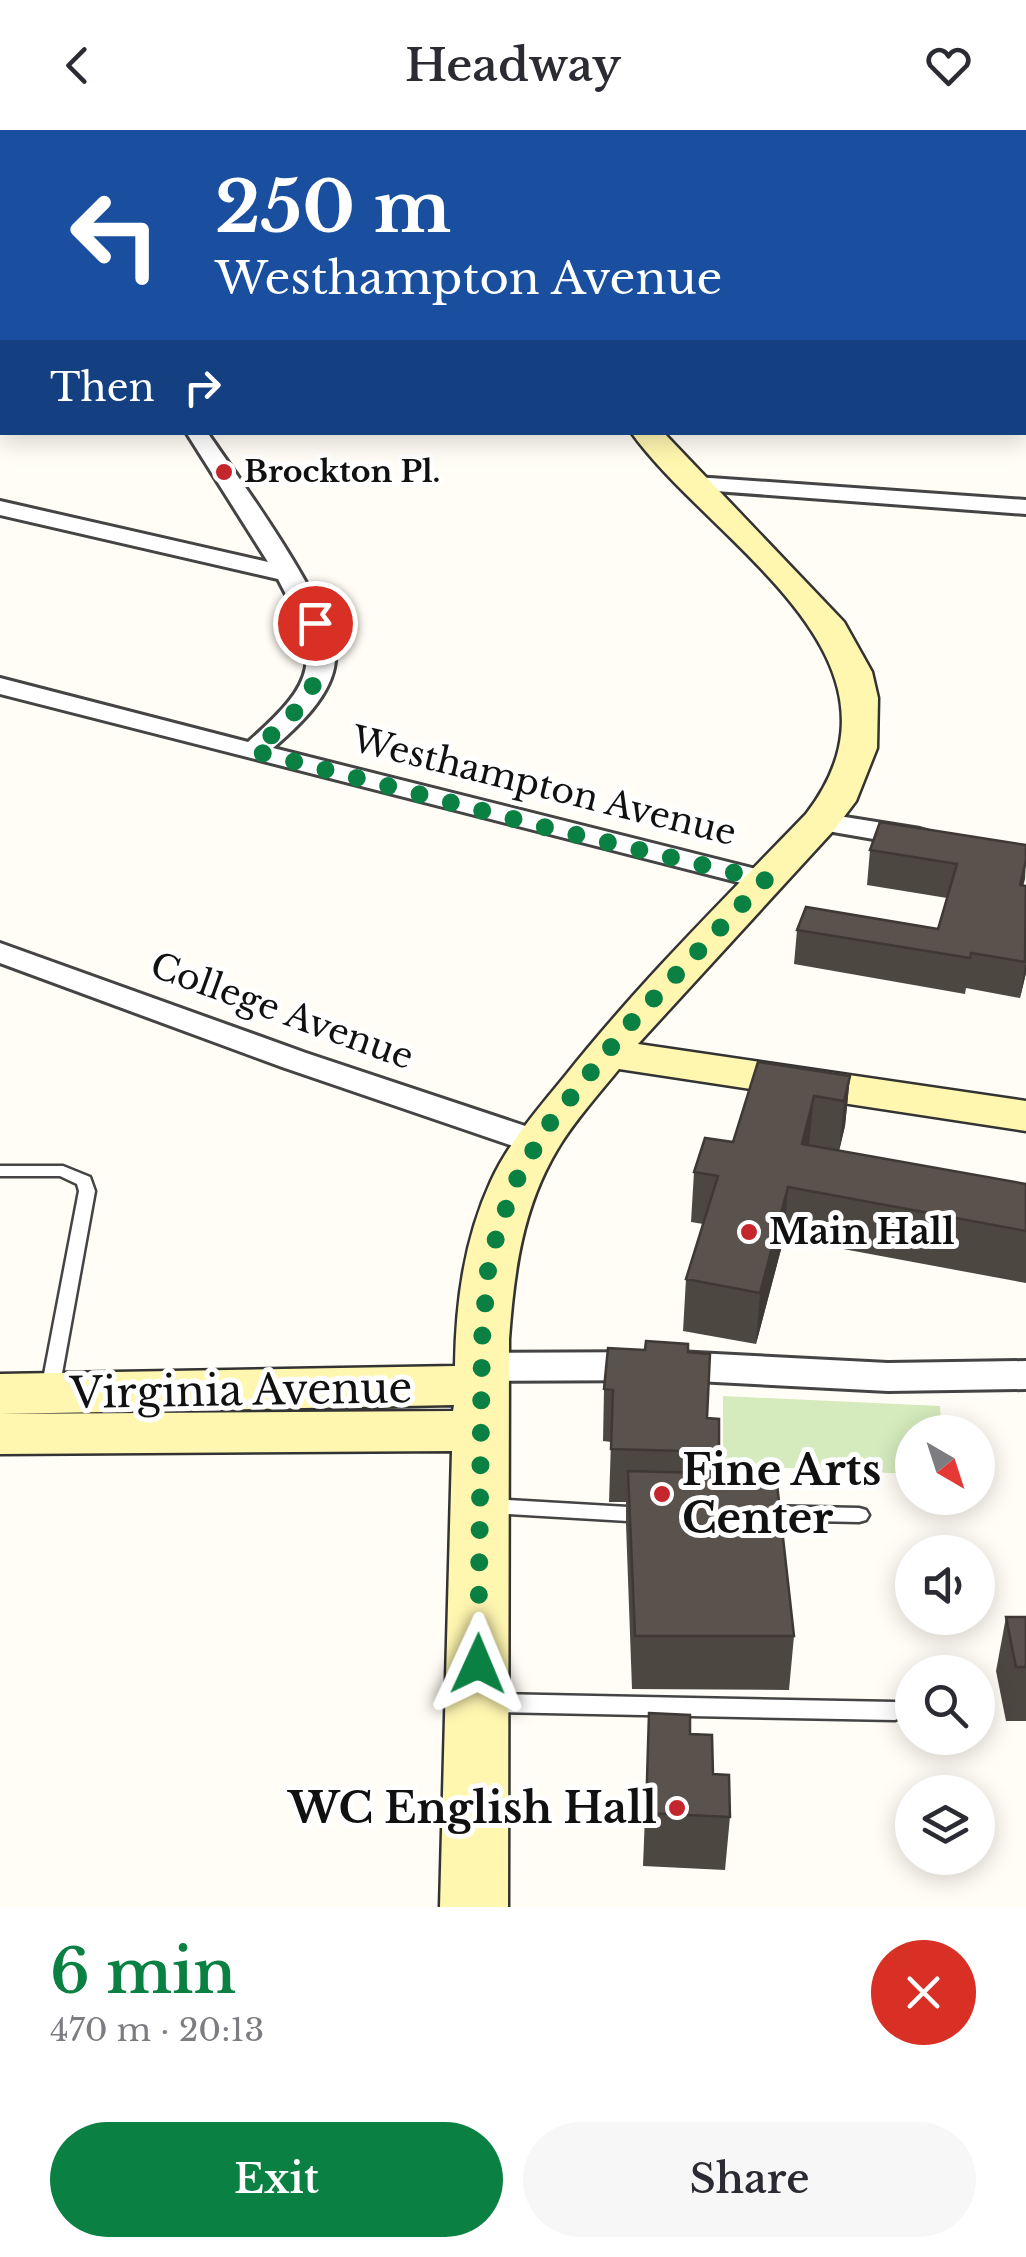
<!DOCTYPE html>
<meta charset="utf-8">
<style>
body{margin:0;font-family:"Libre Baskerville",serif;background:#f7f7f7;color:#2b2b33;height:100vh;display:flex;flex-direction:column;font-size:38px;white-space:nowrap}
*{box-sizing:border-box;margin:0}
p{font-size:32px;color:#7c7c81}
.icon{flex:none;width:55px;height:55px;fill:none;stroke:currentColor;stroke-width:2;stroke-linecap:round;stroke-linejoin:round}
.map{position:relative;height:1777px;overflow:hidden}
.sheet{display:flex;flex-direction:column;background:#fff;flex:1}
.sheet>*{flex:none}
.banner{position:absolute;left:0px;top:0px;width:1028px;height:305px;box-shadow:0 5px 25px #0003;background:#1a4fa0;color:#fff;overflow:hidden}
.needle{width:65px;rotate:141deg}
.controls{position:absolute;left:895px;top:1285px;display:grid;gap:20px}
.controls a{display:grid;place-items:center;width:100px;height:100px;border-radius:50%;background:#fff;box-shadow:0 5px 25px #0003;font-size:50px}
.pin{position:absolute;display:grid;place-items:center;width:85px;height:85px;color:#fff;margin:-42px;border:5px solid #fff;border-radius:50%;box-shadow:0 2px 10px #0007}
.me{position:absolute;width:110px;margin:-55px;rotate:1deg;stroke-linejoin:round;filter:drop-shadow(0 0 8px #0008)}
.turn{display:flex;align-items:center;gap:35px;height:210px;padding:0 50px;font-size:45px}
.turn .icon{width:130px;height:130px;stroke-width:2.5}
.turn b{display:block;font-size:70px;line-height:85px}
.then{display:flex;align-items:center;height:95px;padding:0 50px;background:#0003;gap:20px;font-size:38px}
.round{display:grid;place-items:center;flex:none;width:105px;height:105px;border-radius:52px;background:#f7f7f7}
.summary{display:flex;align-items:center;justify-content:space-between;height:170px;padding:0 50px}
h1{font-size:60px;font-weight:600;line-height:75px;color:#0b8043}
.cta{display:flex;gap:20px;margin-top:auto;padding:20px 50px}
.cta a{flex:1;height:115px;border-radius:60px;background:#0b8043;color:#fff;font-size:40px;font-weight:600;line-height:115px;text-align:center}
.cta a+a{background:#f7f7f7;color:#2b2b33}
header{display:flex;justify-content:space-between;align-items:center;height:130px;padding:0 50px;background:#fff;font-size:45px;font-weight:600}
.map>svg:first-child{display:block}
.green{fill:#d5ebbd}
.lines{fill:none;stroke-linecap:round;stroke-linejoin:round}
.lane-casing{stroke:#444;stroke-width:5}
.street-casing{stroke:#444;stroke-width:6}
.secondary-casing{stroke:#333;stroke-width:5}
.lane{fill:#fff;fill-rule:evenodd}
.street{fill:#fff;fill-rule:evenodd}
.secondary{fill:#fff6b0;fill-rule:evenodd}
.rail{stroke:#c4262e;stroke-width:4}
.wall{fill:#4d4742}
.shaded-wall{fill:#3f3936}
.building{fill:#5a524d;stroke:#3f3936;stroke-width:2.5}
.route{stroke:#0b8043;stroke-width:18;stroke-dasharray:0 32.4}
.poi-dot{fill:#c4262e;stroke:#fff;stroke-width:4}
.labels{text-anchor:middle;stroke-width:10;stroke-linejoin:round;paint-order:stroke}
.far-poi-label{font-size:30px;font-weight:bold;fill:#111;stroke:#fff;text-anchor:start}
.street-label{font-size:35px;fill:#111;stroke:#fff}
.poi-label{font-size:35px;font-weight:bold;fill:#111;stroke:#fff;text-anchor:start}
.near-street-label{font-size:42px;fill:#111;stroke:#fff}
.near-poi-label{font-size:42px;font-weight:bold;fill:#111;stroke:#fff;text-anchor:start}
</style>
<header><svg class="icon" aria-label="back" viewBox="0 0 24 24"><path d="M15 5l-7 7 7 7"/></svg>Headway<svg class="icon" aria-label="heart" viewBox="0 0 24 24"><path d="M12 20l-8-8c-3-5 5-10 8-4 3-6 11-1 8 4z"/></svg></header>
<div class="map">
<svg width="1026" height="1777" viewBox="0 0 1026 1777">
<rect width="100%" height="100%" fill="#fffdf5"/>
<polygon class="green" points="723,1266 940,1276 942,1302 912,1302 912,1344 723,1335"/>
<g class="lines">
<g class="lane-casing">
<g id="lane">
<polygon points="0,1036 63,1036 90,1047 95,1061 59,1260 56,1265 50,1266 44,1265 41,1260 79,1061 77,1054 60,1046 0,1046"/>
<polygon points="489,1369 645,1378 652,1380 655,1385 652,1390 645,1392 489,1383 482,1381 479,1376 482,1371"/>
<polygon points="763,1376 859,1378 866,1380 869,1385 866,1390 859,1392 763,1390 756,1388 753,1383 756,1378"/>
<polygon points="489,1564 895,1572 902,1575 905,1581 902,1587 895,1590 489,1582 482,1579 479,1573 482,1567"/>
</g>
</g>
<g class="street-casing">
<g id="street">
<polygon points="1026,122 1026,134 1025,135 1025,123"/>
<polygon points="1025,161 1026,162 1026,174 1025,173"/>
<rect x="1025" y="259" width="1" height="13"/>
<path d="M 186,302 L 207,302 C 237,346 338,482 335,531 C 332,566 297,597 273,618 L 776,744 L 780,750 L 776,756 L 765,759 L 0,564 L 0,548 L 248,612 C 318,550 322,531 278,449 L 0,385 L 0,371 L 268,432 Z"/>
<polygon points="696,347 1026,370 1026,384 688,359 685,354"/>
<polygon points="820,683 920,699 930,702 935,708 930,714 920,717 810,698 806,692 810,686"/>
<polygon points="0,813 306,923 549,1004 554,1012 549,1020 537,1023 525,1020 282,937 0,833"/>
<polygon points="677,1222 888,1233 1026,1231 1026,1259 888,1261 677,1250 481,1251 467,1247 462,1237 467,1227 481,1223"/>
</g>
</g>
<g class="secondary-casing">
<g id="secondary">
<polygon points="5,0 33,0 34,2 7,2"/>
<rect x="0" y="226" width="2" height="16"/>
<path d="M 631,302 L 663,302 L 844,492 L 872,542 L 878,568 L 877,618 L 856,671 L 834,700 L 638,914 L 1026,971 L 1026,1001 L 619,939 C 598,965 574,991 557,1020 C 522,1079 514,1142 509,1209 L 508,1777 L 440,1777 L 452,1321 L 0,1324 L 0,1284 L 453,1281 L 454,1275 L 0,1284 L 0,1244 L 455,1236 C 456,1172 464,1110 491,1051 C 509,1012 538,979 565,946 C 639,853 724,769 806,684 C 927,527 710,413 631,302 Z"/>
</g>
</g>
<use href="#lane" class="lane"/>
<use href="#street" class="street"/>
<use href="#secondary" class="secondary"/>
<polyline class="rail" points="59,2 67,0"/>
</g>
<g class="wall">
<polygon points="356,0 597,0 597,2 362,2"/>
<polygon points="880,692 1023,756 1026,843 1020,868 966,858 965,864 794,834 797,800 938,799 947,768 867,755 870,720"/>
<polygon points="850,946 845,996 839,1021 1026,1054 1026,1153 784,1108 756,1214 683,1201 686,1149 703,1094 691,1092 694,1042 733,1012"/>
<polygon points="645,1220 688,1222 707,1288 719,1322 718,1343 794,1506 789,1560 632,1559 626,1394 626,1372 609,1372 611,1312 603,1311 604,1259"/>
<polygon points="1006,1487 1026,1487 1026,1591 1006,1591 996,1541"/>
<polygon points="649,1583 690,1604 713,1644 730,1687 725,1740 643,1736"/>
</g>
<g class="shaded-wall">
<polygon points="573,0 597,0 597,2 570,2"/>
<polygon points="1026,730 1025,749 1015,789 1020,755"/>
<polygon points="1026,829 1026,843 1020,868"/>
<polygon points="850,946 845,996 839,1021 844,971"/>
<polygon points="814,966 809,1016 802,1014"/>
<polygon points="788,1057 784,1108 756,1214 760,1163"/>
</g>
<g class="building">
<polygon points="395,0 573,0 570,1 576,2 407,2"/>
<polygon points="880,692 1026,715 1026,730 1020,755 1026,756 1025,832 971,823 970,828 797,800 806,777 938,799 957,734 870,720"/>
<polygon points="758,932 850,946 844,971 814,966 802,1014 1026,1054 1026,1101 788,1057 760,1163 686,1149 718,1046 694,1042 705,1008 733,1012"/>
<polygon points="646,1211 688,1214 688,1222 710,1224 707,1288 719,1289 719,1322 611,1319 613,1260 604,1259 608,1218 645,1220"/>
<polygon points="628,1341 776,1345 794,1506 635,1506"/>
<polygon points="1006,1487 1026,1487 1026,1537 1016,1537"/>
<polygon points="649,1583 690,1585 690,1604 712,1605 713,1644 729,1645 730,1687 646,1683"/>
</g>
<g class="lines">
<path class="route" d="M 315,493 C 336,551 294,585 254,621 L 552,699 L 765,750 L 628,896 L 546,998 L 516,1051 L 498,1100 L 488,1141 L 482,1209 L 478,1534"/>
</g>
<g class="poi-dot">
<circle cx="224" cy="342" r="10"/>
<circle cx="749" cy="1102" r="10"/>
<circle cx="662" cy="1364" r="10"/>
<circle cx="677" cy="1678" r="10"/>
</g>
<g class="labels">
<g class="far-poi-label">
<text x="244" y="352">Brockton Pl.</text>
</g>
<g class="street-label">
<text transform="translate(544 656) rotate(14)" y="12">Westhampton Avenue</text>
<text transform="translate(282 881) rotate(20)" y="12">College Avenue</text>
</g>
<g class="poi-label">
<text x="769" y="1114">Main Hall</text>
</g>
<g class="near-street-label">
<text transform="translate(241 1260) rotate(-1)" y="15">Virginia Avenue</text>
</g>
<g class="near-poi-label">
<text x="682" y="1355">Fine Arts<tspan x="682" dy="48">Center</tspan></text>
<text x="657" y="1693" text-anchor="end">WC English Hall</text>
</g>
</g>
</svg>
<div class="controls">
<a><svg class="needle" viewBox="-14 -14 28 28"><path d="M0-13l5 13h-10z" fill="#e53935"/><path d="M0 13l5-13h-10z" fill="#7c7c81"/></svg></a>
<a><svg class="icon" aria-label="sound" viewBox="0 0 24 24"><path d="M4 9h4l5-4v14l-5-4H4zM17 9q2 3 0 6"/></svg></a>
<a><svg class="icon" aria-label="search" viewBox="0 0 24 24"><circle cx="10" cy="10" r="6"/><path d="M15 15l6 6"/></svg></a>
<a><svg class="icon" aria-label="layers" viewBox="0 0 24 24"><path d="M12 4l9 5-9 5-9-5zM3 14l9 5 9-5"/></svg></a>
</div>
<div class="pin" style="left:315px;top:493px;background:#d93025"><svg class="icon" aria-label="arrive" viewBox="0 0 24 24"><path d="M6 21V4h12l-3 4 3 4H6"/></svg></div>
<svg class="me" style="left:478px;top:1534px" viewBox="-20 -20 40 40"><path d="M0-17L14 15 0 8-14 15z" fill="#0b8043" stroke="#fff" stroke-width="4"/></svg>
<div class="banner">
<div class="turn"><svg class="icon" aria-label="left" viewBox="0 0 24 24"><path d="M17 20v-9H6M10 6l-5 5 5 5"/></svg><div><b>250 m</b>Westhampton Avenue</div></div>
<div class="then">Then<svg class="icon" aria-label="right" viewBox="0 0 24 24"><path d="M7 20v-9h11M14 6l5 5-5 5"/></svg></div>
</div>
</div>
<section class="sheet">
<div class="summary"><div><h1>6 min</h1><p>470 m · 20:13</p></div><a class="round" style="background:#d93025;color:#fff"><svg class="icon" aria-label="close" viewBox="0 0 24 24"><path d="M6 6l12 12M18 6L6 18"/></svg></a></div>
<div class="cta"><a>Exit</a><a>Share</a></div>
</section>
